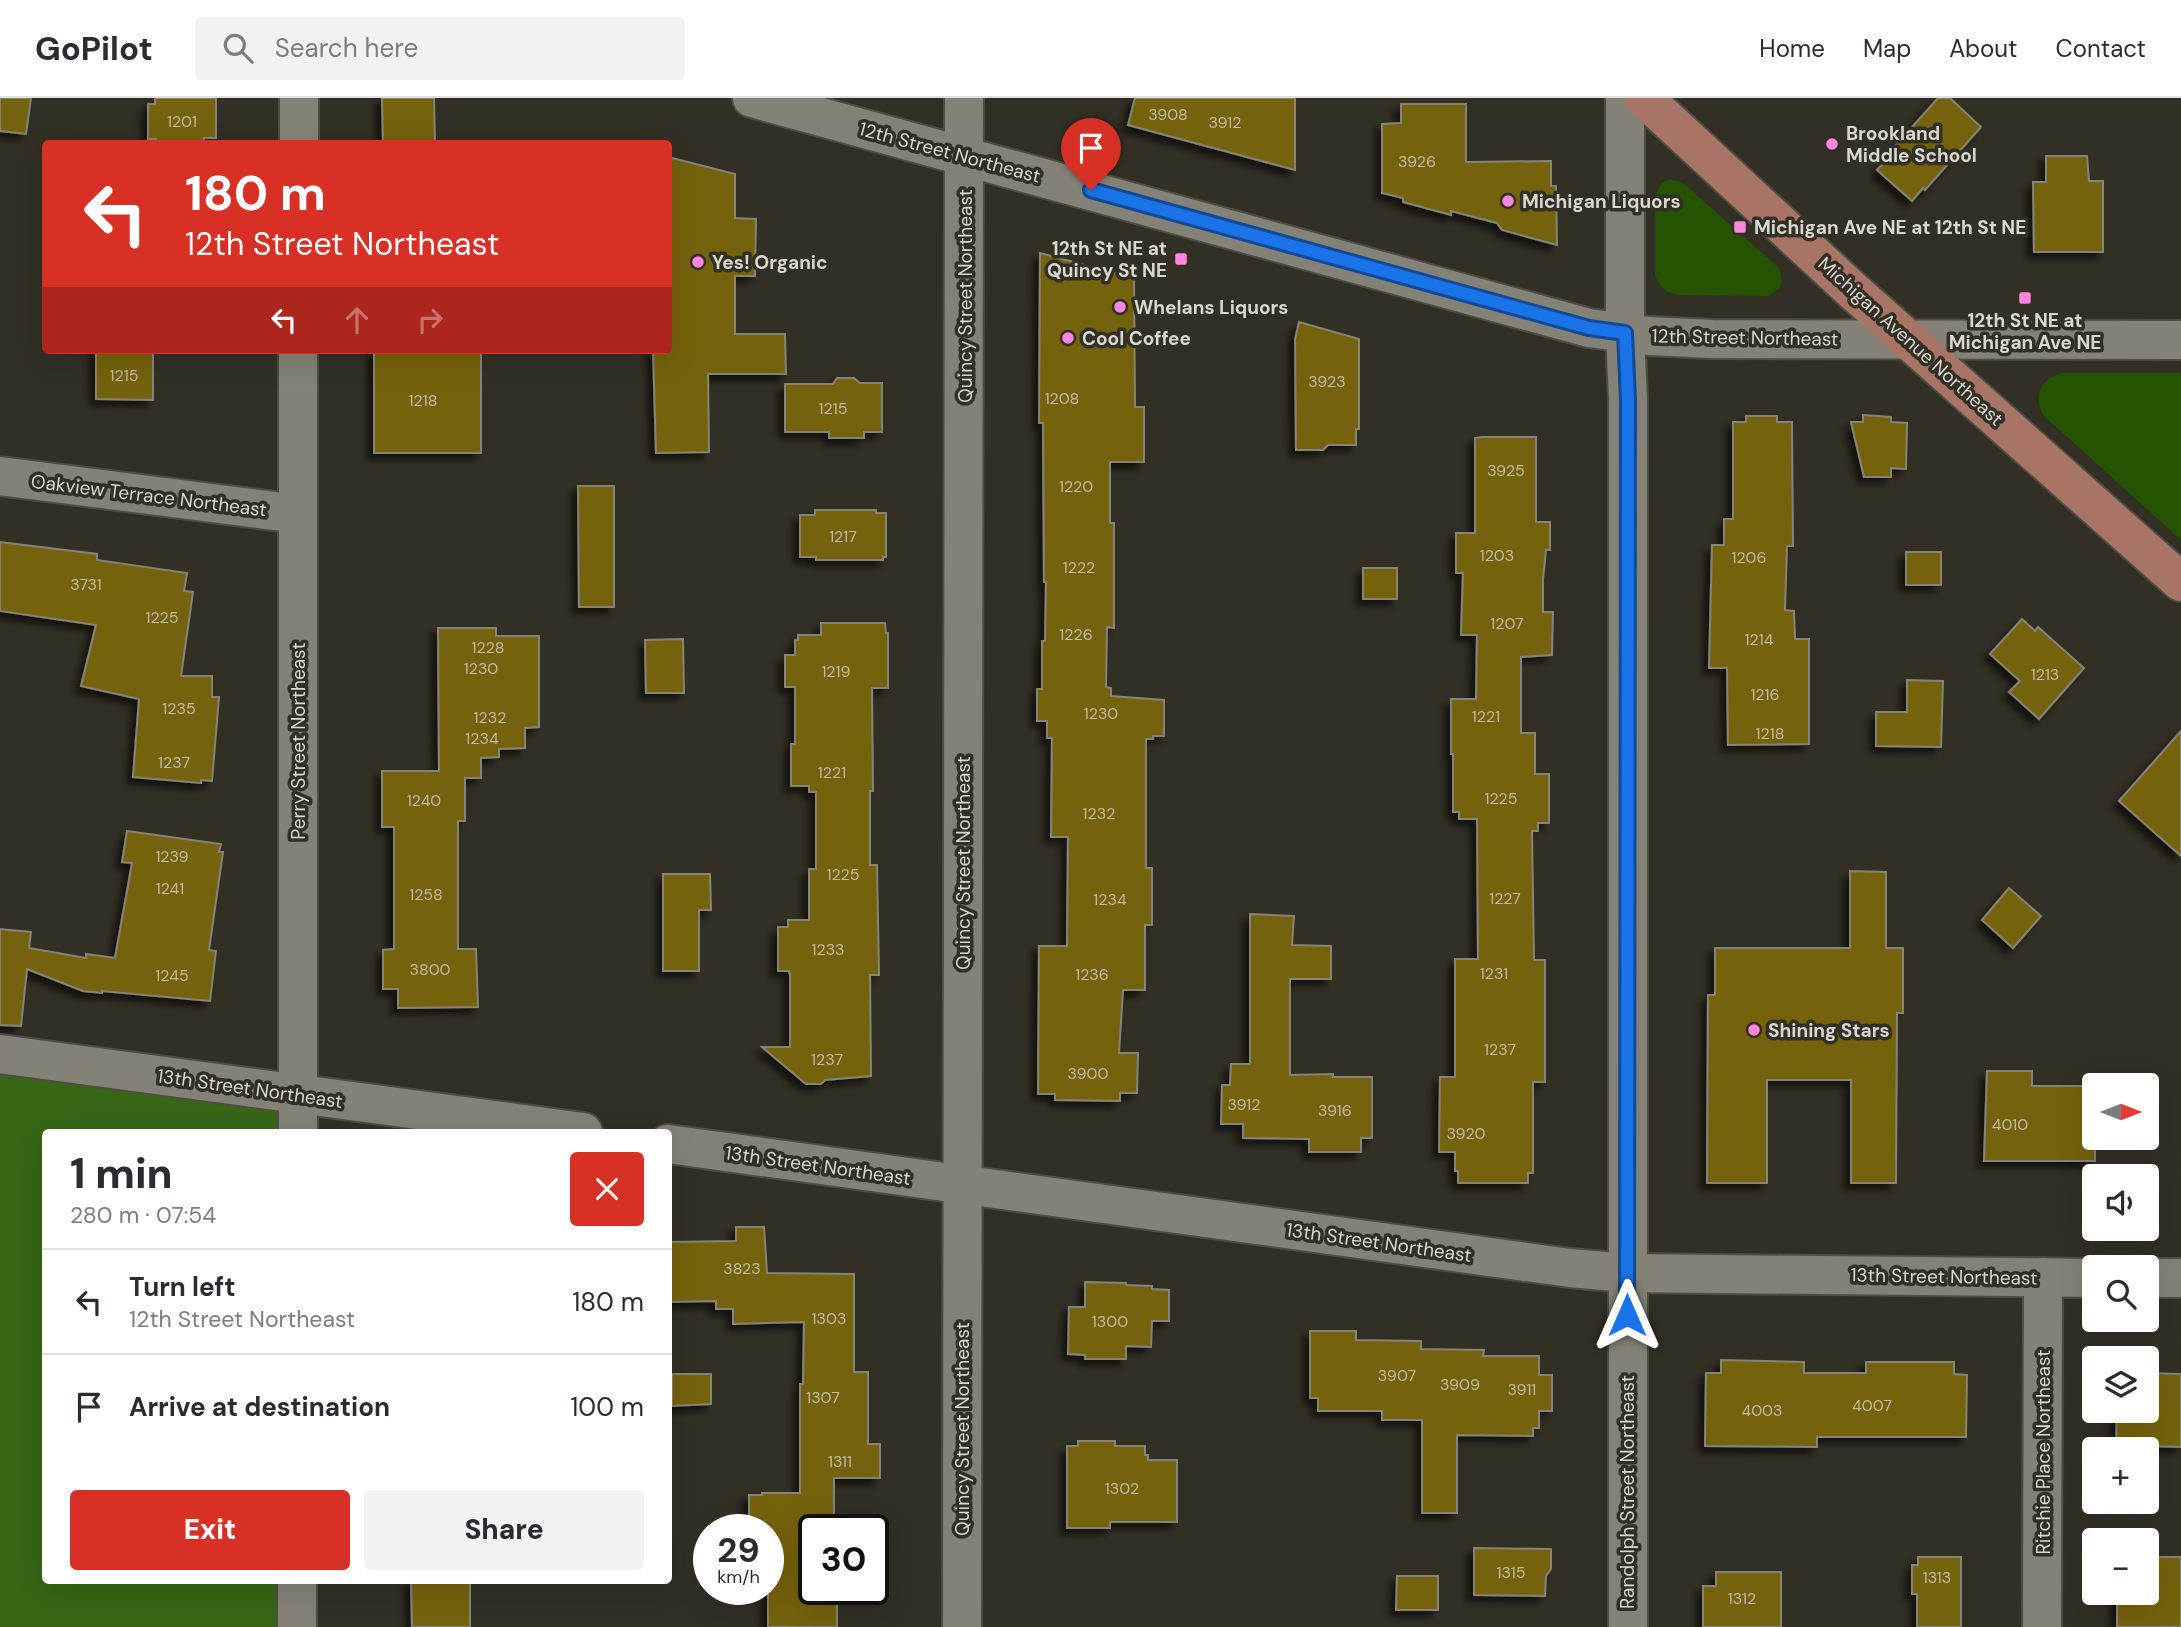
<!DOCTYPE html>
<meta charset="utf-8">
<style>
body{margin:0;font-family:"DM Sans",sans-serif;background:#f2f2f3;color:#2b2b33;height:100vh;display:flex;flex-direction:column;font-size:26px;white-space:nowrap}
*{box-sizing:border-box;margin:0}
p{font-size:23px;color:#7c7c81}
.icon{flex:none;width:38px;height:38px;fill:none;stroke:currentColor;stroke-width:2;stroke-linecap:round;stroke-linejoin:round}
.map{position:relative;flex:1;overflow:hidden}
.drawer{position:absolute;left:42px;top:1031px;width:630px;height:455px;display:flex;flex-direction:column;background:#fff;border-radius:7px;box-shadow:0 7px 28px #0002}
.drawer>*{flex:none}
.top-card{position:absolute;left:42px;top:42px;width:630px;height:214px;border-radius:7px;box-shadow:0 7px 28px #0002;background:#d93025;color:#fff;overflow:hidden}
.needle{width:46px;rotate:90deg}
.fabs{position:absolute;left:2082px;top:975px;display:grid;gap:14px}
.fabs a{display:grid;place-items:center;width:77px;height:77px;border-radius:7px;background:#fff;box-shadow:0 7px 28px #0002;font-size:35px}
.speed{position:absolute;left:693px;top:1416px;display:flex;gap:14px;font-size:35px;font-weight:700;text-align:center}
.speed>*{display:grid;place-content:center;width:91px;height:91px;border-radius:50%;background:#fff;box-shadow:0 7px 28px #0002;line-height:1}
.speed small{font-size:18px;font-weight:400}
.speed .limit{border:4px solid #111;border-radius:10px;background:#fff;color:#111}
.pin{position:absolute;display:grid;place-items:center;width:60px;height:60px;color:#fff;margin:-72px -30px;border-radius:50% 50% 50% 0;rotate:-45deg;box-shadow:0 0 7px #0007}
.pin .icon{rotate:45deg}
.me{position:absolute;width:77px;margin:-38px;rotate:0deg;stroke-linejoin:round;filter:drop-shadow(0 0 5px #0008)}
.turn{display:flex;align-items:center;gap:24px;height:147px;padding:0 28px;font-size:32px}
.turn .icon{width:91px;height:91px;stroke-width:2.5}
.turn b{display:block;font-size:49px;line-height:60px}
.lanes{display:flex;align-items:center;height:66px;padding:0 28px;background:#0003;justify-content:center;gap:35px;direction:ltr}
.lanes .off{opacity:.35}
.round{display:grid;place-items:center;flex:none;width:74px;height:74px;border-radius:7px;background:#f2f2f3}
.overview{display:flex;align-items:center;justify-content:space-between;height:119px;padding:0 28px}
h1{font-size:42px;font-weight:800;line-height:52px}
.cta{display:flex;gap:14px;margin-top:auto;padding:14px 28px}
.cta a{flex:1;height:80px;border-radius:7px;background:#d93025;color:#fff;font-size:28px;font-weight:800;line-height:80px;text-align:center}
.cta a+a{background:#f2f2f3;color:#2b2b33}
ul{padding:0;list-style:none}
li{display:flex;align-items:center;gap:21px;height:105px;padding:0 28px;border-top:2px solid #e1e1e2}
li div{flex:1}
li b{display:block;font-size:26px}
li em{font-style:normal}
header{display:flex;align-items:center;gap:42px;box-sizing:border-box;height:98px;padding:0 35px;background:#fff;border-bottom:2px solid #e1e1e2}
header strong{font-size:33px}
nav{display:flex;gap:38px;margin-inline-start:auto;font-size:24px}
.search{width:490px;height:63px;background:#f2f2f3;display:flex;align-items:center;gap:18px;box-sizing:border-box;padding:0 24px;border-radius:7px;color:#7c7c81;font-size:26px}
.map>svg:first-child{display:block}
.green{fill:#265300}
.forest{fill:#376615}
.building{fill:#756211;stroke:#868377;stroke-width:2;filter:url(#shadow)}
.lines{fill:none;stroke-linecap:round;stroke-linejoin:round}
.minor-casing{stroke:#4e4d44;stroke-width:42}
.major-casing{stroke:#4e4d44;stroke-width:42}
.minor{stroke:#848176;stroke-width:38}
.major{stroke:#a77465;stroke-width:38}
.route-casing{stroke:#114b97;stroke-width:18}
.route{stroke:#1a73e8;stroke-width:12}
.poi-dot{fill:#fe85e0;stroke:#322f25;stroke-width:2.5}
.labels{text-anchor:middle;stroke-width:7;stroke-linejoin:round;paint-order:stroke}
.number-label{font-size:16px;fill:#bfbaa0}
.poi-label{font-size:19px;font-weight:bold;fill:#d8d7d0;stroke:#322f25;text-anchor:start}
.street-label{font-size:19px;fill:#d8d7d0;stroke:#322f25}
</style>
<header>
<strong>GoPilot</strong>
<div class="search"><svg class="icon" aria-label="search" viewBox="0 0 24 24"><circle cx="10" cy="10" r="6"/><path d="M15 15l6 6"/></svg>Search here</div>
<nav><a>Home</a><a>Map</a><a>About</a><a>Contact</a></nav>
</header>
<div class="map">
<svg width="2181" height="1529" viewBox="0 0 2181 1529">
<defs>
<filter id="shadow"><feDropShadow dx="-6" dy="6" stdDeviation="3.5" flood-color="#0009"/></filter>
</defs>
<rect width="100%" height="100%" fill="#322f25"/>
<g class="green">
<path d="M 1670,81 L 1683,85 L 1779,170 L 1782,183 L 1779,191 L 1768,198 L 1678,197 C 1666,196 1659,188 1655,177 L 1655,97 L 1662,85 Z"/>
<path d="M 2062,275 L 2181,275 L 2181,442 L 2043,317 C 2033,298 2041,280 2062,275 Z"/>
</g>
<polygon class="forest" points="0,971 279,1011 284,1034 46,1034 46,1482 282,1482 282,1529 0,1529"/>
<g class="building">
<polygon points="0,0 31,0 26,36 0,33"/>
<polygon points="155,0 216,0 216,40 204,40 204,45 156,45 156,41 148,41 148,6 155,6"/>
<polygon points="382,0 434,0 435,46 383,46"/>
<polygon points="1135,0 1295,0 1295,72 1128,27"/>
<polygon points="1938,0 1950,0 1981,29 1925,92 1923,90 1912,103 1877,72 1890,58 1888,56"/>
<polygon points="1401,6 1466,6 1466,64 1551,63 1551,88 1556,88 1557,147 1502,132 1497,125 1451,113 1451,117 1403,104 1403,100 1382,95 1382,26 1401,25"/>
<polygon points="2046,58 2087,58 2089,83 2103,83 2103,154 2034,154 2033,84 2046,84"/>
<polygon points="668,59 735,76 735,120 756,121 755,178 735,178 735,236 785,236 786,276 708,276 709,354 656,355 653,252 668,252"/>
<polygon points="1040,155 1134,180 1135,309 1144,309 1144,364 1110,364 1110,425 1114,425 1114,530 1107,529 1106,589 1111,590 1111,598 1164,602 1164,638 1153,638 1153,641 1146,641 1146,770 1152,770 1152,827 1145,827 1145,892 1123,892 1119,955 1138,955 1137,995 1120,995 1120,1003 1055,1002 1055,996 1038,996 1039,848 1067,848 1068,739 1051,739 1052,640 1047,640 1047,623 1037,623 1037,591 1042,591 1042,543 1045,543 1046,484 1044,484 1043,325 1039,325"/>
<polygon points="1299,224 1359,241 1359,331 1356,331 1356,347 1328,347 1323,352 1296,352 1295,241"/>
<polygon points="96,252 153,252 153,302 96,301"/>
<rect x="374" y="252" width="107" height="103"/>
<polygon points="837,280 854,280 860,285 882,285 882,334 864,334 864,340 829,340 829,334 785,334 785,286 833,286"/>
<polygon points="1863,317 1891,319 1891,324 1907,325 1906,371 1891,370 1891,379 1864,379 1851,324 1863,324"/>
<polygon points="1746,318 1777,318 1777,324 1792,324 1793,448 1787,448 1785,512 1794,513 1795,541 1809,541 1809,646 1728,647 1727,570 1709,570 1712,447 1724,447 1724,421 1733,421 1733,324 1746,324"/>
<polygon points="1482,339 1536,339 1536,424 1550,424 1550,452 1546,452 1543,482 1543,514 1553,514 1552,557 1521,559 1521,635 1535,635 1535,676 1549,676 1549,725 1538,725 1538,733 1532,733 1534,862 1545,862 1545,984 1533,984 1533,1075 1528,1075 1528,1085 1458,1085 1458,1073 1455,1073 1455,1054 1439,1054 1440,979 1455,979 1455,861 1478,861 1477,721 1459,721 1459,714 1453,714 1453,656 1451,656 1451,601 1476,601 1477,537 1461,537 1463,475 1456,475 1456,435 1475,435 1475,340"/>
<polygon points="578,388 614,388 614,509 579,509"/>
<polygon points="815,412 876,412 876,415 886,415 886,459 883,459 883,462 816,462 816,459 800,459 800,417 815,417"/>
<polygon points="0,444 97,456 97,462 187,475 184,493 193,494 181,578 212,578 212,599 219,599 212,683 201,682 201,685 133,679 139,601 81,588 96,527 0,513"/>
<rect x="1906" y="454" width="35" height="33"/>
<rect x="1363" y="470" width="34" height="31"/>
<polygon points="2022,521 2035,533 2038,529 2084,570 2039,621 2009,594 2020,583 1990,556"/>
<polygon points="821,525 885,525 886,535 888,535 888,590 872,590 873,693 870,693 870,767 877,767 879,877 870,877 871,978 825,982 821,986 806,986 762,949 790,949 790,877 789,873 778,873 778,829 788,829 788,822 809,822 809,771 816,771 816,694 809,694 809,688 791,688 791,646 795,646 795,589 785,589 785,557 795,557 795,542 798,542 798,537 821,537"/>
<polygon points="438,530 496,530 496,538 539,538 539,629 525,630 525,650 499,651 499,659 481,660 481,680 465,680 465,723 458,723 458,851 476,851 478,909 398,910 398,891 383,891 383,852 394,851 394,729 382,729 382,673 439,673"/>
<polygon points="683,541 684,595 646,595 645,542"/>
<polygon points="1907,582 1943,583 1941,649 1876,648 1876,614 1907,614"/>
<polygon points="2181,633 2181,758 2119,703"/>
<polygon points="127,733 221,746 219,754 223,754 209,852 216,853 210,903 102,893 102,895 83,893 27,871 21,928 0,927 0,831 31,834 29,850 86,860 86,856 115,860 132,765 122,764"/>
<polygon points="1850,773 1886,774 1886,850 1903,850 1903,915 1897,915 1896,1085 1851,1085 1851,982 1767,982 1767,1085 1707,1085 1708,897 1715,897 1715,850 1850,850"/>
<polygon points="663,776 710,776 711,812 699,812 699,873 663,873"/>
<polygon points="2009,790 2041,818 2013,850 1982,822"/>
<polygon points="1250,816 1294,818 1292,847 1331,848 1331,881 1290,881 1290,977 1333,976 1333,979 1372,979 1372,1040 1361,1040 1361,1054 1309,1054 1309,1041 1243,1040 1243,1026 1221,1026 1222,987 1230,987 1231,966 1250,966"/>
<polygon points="1987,973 2032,973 2032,988 2095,988 2095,1063 1984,1063"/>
<polygon points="736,1129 764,1129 767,1175 854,1176 854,1274 868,1274 868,1346 880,1346 880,1380 834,1380 834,1432 814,1432 814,1491 837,1491 837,1529 768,1529 768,1432 749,1432 749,1397 762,1397 762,1395 800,1395 800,1286 803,1286 804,1224 733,1226 733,1211 716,1211 716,1203 668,1204 668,1144 736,1143"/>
<polygon points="1085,1184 1126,1185 1126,1187 1152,1188 1152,1191 1169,1192 1169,1223 1152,1223 1151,1249 1126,1248 1126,1261 1085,1261 1085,1257 1068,1256 1069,1209 1085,1209"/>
<polygon points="1310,1233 1356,1233 1356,1242 1421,1243 1421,1251 1484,1252 1483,1258 1539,1258 1539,1277 1552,1277 1552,1313 1539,1313 1539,1330 1533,1330 1533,1338 1457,1337 1457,1415 1422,1415 1422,1322 1382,1322 1382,1313 1318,1313 1318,1300 1310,1300"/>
<polygon points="1721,1262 1804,1264 1804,1275 1866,1275 1866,1264 1954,1264 1954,1276 1967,1277 1966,1339 1817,1339 1817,1349 1705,1348 1706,1275 1721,1275"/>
<polygon points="2147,1275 2181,1276 2181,1349 2116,1347 2117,1312 2147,1312"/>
<polygon points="672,1276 711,1276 711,1306 672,1308"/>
<polygon points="1078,1343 1115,1343 1115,1348 1145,1348 1145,1357 1148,1357 1148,1362 1177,1362 1177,1424 1110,1424 1110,1430 1067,1430 1067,1348 1078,1348"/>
<polygon points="1474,1450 1551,1451 1551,1471 1546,1478 1545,1498 1474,1497"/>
<polygon points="1918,1459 1961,1459 1961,1529 1917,1529 1917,1496 1912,1496 1912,1467 1918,1467"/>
<polygon points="2147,1459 2181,1459 2181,1529 2117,1529 2117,1494 2147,1494"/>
<polygon points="1716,1474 1781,1474 1781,1529 1703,1529 1703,1488 1716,1488"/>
<polygon points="1397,1478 1438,1478 1438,1512 1396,1512"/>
<polygon points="411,1482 470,1482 470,1529 412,1529"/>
</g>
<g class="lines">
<g class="minor-casing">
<g id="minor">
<polyline points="752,0 1589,230 1649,238 1712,241 2181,242"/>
<polyline points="1625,0 1625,235 1628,302 1628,1529"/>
<polyline points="299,46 299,0"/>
<polyline points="0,378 298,416"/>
<polyline points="0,956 583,1034"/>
<polyline points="298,1034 298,252"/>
<polyline points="668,1046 1570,1170 1627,1175 2095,1180"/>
<polyline points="2147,1180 2181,1180"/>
<polyline points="297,1529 297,1482"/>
<polyline points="962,1529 964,0"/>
<polyline points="2042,1529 2043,1179"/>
</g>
</g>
<g class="major-casing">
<polyline id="major" points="1644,0 1851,191 2181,484"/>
</g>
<use href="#minor" class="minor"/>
<use href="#major" class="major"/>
</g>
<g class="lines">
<g class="route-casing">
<polyline id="route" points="1091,92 1589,230 1625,235 1628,302 1627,1217"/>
</g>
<use href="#route" class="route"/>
</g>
<g class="poi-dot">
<circle cx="1832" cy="46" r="7"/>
<circle cx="1508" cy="103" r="7"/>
<rect x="1733" y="122" width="14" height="14" rx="3.5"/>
<rect x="1174" y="154" width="14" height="14" rx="3.5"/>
<circle cx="698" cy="164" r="7"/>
<rect x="2018" y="193" width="14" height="14" rx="3.5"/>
<circle cx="1120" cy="209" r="7"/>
<circle cx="1068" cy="240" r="7"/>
<circle cx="1754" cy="932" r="7"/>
</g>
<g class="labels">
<g class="number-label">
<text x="1168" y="22">3908</text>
<text x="182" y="29">1201</text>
<text x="1225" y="30">3912</text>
<text x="1417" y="69">3926</text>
<text x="124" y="283">1215</text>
<text x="1327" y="289">3923</text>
<text x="1062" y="306">1208</text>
<text x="423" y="308">1218</text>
<text x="833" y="316">1215</text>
<text x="1506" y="378">3925</text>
<text x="1076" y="394">1220</text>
<text x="843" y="444">1217</text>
<text x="1497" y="463">1203</text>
<text x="1749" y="465">1206</text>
<text x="1079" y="475">1222</text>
<text x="86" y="492">3731</text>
<text x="162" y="525">1225</text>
<text x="1507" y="531">1207</text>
<text x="1076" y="542">1226</text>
<text x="1759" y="547">1214</text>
<text x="488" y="555">1228</text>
<text x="481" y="576">1230</text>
<text x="836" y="579">1219</text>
<text x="2045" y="582">1213</text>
<text x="1765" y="602">1216</text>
<text x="179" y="616">1235</text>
<text x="1101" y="621">1230</text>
<text x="1486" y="624">1221</text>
<text x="490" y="625">1232</text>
<text x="1770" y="641">1218</text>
<text x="482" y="646">1234</text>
<text x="174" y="670">1237</text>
<text x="832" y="680">1221</text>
<text x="1501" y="706">1225</text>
<text x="424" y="708">1240</text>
<text x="1099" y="721">1232</text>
<text x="172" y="764">1239</text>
<text x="843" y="782">1225</text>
<text x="170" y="796">1241</text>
<text x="426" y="802">1258</text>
<text x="1505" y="806">1227</text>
<text x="1110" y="807">1234</text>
<text x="828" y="857">1233</text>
<text x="430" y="877">3800</text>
<text x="1494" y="881">1231</text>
<text x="1092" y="882">1236</text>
<text x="172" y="883">1245</text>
<text x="1500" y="957">1237</text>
<text x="827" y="967">1237</text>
<text x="1088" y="981">3900</text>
<text x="1244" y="1012">3912</text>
<text x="1335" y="1018">3916</text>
<text x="2010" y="1032">4010</text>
<text x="1466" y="1041">3920</text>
<text x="742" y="1176">3823</text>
<text x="829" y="1226">1303</text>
<text x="1110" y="1229">1300</text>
<text x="1397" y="1283">3907</text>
<text x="1460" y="1292">3909</text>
<text x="1522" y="1297">3911</text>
<text x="823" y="1305">1307</text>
<text x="1872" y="1313">4007</text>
<text x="1762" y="1318">4003</text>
<text x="840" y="1369">1311</text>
<text x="1122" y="1396">1302</text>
<text x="1511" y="1480">1315</text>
<text x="1937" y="1485">1313</text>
<text x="1742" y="1506">1312</text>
</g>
<g class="poi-label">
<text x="1846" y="42">Brookland<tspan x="1846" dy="22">Middle School</tspan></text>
<text x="1522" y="110">Michigan Liquors</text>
<text x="1754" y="136">Michigan Ave NE at 12th St NE</text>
<text x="1167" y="157" text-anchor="end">12th St NE at<tspan x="1167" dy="22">Quincy St NE</tspan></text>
<text x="712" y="171">Yes! Organic</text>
<text x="1134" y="216">Whelans Liquors</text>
<text x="2025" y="229" text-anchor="middle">12th St NE at<tspan x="2025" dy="22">Michigan Ave NE</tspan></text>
<text x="1082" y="247">Cool Coffee</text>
<text x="1768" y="939">Shining Stars</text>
</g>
<g class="street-label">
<text transform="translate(950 54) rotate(15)" y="7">12th Street Northeast</text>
<text transform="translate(965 198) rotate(-90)" y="7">Quincy Street Northeast</text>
<text transform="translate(1745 239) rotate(1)" y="7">12th Street Northeast</text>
<text transform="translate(1911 243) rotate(42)" y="7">Michigan Avenue Northeast</text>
<text transform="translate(149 397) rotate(7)" y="7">Oakview Terrace Northeast</text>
<text transform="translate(298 643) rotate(-90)" y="7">Perry Street Northeast</text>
<text transform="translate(963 765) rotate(-90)" y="7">Quincy Street Northeast</text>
<text transform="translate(250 990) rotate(8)" y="7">13th Street Northeast</text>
<text transform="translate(818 1067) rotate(8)" y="7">13th Street Northeast</text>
<text transform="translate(1379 1144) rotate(8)" y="7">13th Street Northeast</text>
<text transform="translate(1944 1178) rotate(1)" y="7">13th Street Northeast</text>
<text transform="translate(962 1331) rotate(-90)" y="7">Quincy Street Northeast</text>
<text transform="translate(2043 1354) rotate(-90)" y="7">Ritchie Place Northeast</text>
<text transform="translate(1627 1394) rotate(-90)" y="7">Randolph Street Northeast</text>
</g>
</g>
</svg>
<div class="fabs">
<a><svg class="needle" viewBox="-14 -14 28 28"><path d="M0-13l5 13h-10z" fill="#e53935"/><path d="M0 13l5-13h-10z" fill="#7c7c81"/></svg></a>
<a><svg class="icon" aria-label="sound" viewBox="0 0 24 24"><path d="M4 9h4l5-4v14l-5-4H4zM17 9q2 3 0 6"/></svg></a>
<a><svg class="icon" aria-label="search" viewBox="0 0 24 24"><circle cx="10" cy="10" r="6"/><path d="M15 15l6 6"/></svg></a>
<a><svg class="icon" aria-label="layers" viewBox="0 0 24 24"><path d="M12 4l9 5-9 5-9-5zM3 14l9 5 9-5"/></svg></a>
<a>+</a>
<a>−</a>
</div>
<div class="speed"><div>29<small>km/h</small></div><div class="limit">30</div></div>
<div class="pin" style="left:1091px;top:92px;background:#d93025"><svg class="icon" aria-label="arrive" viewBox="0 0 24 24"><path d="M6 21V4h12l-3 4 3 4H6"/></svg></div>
<svg class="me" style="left:1627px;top:1217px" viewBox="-20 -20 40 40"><path d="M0-17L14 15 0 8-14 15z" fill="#1a73e8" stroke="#fff" stroke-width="4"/></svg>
<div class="top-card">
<div class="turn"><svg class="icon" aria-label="left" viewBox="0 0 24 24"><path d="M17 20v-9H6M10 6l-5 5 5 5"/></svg><div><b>180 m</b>12th Street Northeast</div></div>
<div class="lanes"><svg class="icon" aria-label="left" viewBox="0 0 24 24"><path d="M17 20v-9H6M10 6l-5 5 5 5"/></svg><svg class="icon off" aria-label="ahead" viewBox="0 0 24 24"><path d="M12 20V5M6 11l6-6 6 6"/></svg><svg class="icon off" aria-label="right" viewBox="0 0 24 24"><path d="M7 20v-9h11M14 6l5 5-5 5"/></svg></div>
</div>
<section class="drawer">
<div class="overview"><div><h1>1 min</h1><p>280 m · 07:54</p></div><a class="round" style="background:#d93025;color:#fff"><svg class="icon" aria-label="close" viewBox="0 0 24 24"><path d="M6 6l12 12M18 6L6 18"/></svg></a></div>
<ul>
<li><svg class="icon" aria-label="left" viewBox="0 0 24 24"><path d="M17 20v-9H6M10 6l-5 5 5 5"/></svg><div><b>Turn left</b><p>12th Street Northeast</p></div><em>180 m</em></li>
<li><svg class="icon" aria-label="arrive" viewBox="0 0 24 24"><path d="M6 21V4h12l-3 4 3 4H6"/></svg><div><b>Arrive at destination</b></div><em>100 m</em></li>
</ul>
<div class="cta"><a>Exit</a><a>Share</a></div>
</section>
</div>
